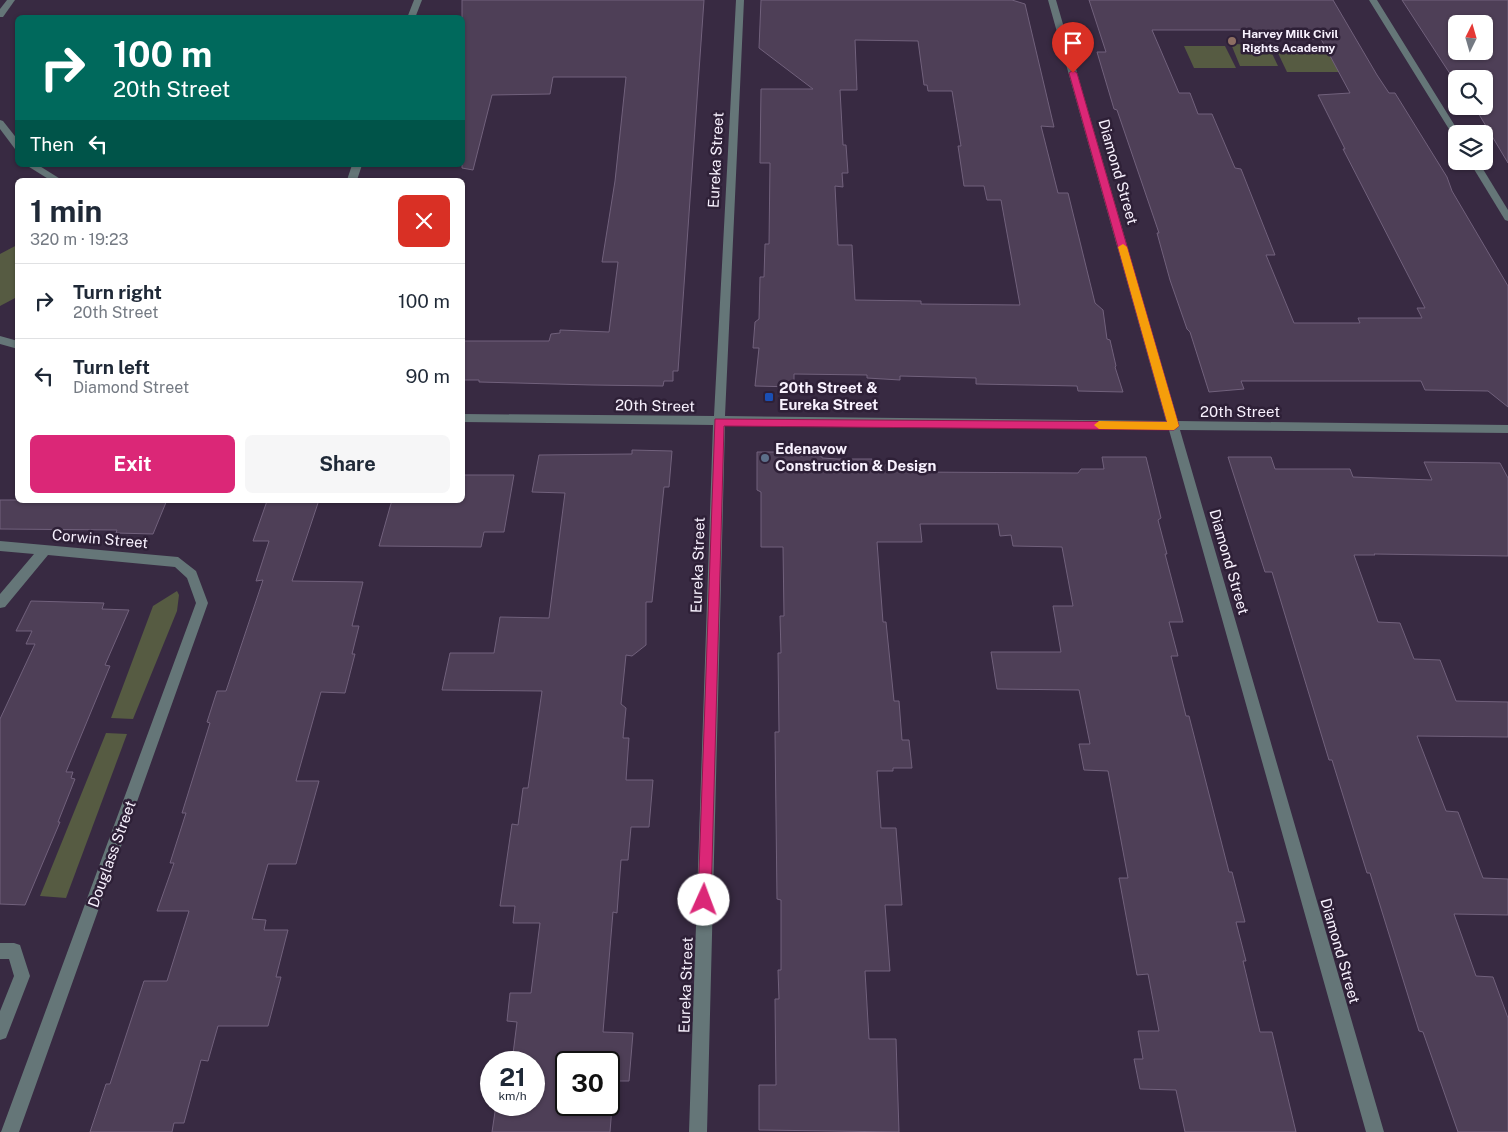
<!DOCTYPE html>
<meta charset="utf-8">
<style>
body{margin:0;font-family:"Public Sans",sans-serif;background:#f6f6f7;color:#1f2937;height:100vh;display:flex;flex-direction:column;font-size:19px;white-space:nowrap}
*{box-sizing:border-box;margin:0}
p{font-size:16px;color:#747a83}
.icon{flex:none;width:28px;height:28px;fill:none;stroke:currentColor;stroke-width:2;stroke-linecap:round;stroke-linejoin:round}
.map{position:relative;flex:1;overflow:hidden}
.drawer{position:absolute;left:15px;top:178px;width:450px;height:325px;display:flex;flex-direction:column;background:#fff;border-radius:8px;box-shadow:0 1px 4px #0004}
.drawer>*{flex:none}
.guide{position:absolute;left:15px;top:15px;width:450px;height:152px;border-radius:8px;box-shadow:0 1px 4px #0004;background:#00695c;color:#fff;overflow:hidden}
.needle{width:32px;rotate:5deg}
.fabs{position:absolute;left:1448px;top:15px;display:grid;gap:10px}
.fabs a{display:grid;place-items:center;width:45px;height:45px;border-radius:8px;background:#fff;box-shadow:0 1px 4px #0004;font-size:25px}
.speed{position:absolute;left:480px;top:1051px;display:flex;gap:10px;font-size:25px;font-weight:700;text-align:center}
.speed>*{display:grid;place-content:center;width:65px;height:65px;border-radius:50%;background:#fff;box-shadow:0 1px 4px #0004;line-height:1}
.speed small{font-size:12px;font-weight:400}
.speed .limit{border:2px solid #111;border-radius:8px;background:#fff;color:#111}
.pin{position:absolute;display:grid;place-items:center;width:42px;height:42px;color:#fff;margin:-51px -21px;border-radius:50% 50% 50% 0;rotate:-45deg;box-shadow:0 0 5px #0007}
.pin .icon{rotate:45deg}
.me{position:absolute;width:55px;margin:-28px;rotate:2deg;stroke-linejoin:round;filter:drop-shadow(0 0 4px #0008)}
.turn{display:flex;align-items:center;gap:18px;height:105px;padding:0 15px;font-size:22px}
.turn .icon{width:65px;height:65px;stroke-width:2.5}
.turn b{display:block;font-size:35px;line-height:42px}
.then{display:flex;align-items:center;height:48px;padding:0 15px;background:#0003;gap:10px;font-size:19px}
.round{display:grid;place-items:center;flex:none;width:52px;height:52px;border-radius:8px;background:#f6f6f7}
.overview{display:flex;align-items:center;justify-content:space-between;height:85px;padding:0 15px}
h1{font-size:30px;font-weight:700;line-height:38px}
.cta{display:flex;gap:10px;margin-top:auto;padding:10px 15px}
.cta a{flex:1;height:58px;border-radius:8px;background:#db2777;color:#fff;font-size:20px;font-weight:700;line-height:58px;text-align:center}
.cta a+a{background:#f6f6f7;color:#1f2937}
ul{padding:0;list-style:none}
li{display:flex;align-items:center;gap:15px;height:75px;padding:0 15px;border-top:1px solid #e0e1e3}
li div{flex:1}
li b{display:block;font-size:19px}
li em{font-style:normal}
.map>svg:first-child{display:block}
.green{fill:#565b42}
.building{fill:#4e3f57;stroke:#71617c;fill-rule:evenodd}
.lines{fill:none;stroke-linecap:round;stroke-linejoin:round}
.minor{fill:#657678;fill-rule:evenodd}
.route{fill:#db2777;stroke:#8e194d}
.slow{fill:#f59e0b}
.education-dot{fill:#8d6e63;stroke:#2e2037;stroke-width:2}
.transit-dot{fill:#1a4fb4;stroke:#2e2037;stroke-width:2}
.service-dot{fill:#5c6f8a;stroke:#2e2037;stroke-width:2}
.labels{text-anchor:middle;stroke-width:5;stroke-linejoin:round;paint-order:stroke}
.far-poi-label{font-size:12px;font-weight:bold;fill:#f8f1fe;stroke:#2e2037;text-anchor:start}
.street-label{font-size:15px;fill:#f8f1fe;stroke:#2e2037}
.poi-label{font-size:15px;font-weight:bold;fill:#f8f1fe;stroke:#2e2037;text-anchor:start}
</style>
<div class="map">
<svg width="1508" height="1132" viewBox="0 0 1508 1132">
<rect width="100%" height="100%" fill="#382a42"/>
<g class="green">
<polygon points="1231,44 1268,45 1278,66 1240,66"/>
<polygon points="1184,46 1225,46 1236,68 1194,68"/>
<polygon points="1276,49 1350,50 1363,72 1287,72"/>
<polygon points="17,245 17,297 0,306 0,254"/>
<polygon points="177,591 179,595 177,611 133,719 111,718 153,606"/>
<polygon points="106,733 127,734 66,898 40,896"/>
</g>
<g class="building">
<polygon points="462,0 704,0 678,371 673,371 673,381 664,381 663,386 592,385 479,382 479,380 462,380 462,341 549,341 551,334 560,333 560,330 609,332 618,262 602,262 615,181 626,77 553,77 550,94 492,95 473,170 462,168"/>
<path d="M 761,0 L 1012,0 L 1025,4 L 1054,127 L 1041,126 L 1058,193 L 1068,193 L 1095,303 L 1103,310 L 1107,339 L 1110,340 L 1116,366 L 1115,367 L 1123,392 L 1078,391 L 1077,386 L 976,384 L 976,378 L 900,376 L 900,380 L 867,378 L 867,375 L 794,374 L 794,387 L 755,386 L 759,348 L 753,348 L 755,322 L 759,319 L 760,277 L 764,277 L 765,244 L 769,244 L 770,163 L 760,163 L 761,89 L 813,89 L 759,48 ZM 855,40 L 918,41 L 924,85 L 927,85 L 928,91 L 952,91 L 961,146 L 958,146 L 964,186 L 984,186 L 987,200 L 1001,200 L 1020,305 L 921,304 L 921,301 L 855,300 L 852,245 L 838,245 L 835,186 L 843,187 L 842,173 L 848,173 L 846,145 L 843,145 L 840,90 L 857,90 Z"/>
<path d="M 1089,0 L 1333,0 L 1377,75 L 1389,93 L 1395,93 L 1447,177 L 1452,191 L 1508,286 L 1508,407 L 1488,391 L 1425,390 L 1421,381 L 1241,381 L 1244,389 L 1209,392 L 1190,332 L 1187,329 L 1170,280 L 1157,233 L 1159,233 L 1117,110 L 1114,109 L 1097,52 L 1106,52 ZM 1152,30 L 1247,30 L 1248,34 L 1286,35 L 1288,39 L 1321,39 L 1350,93 L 1318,95 L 1345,149 L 1343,149 L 1425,308 L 1417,308 L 1422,318 L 1358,318 L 1360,323 L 1294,323 L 1266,255 L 1275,255 L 1241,169 L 1235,168 L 1212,114 L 1198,114 L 1190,93 L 1179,93 Z"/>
<path d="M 1402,0 L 1508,0 L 1508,163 L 1474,106 L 1484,106 L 1484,79 L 1456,79 L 1456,83 ZM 1456,24 L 1484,24 L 1484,51 L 1456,51 Z"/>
<polygon points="792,447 801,456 822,456 822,458 838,459 872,459 872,465 907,465 907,470 911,472 1078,473 1081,469 1104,469 1102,457 1146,457 1161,518 1158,520 1167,554 1165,554 1183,622 1169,622 1178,656 1171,656 1186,716 1189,716 1229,872 1232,872 1245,922 1236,922 1246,961 1243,961 1260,1032 1272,1032 1296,1132 1185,1132 1176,1090 1140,1089 1134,1059 1143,1059 1138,1031 1159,1031 1148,974 1137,975 1119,878 1128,878 1108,771 1084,770 1079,744 1090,744 1079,690 997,689 991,652 1061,652 1053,606 1073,606 1062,547 1013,546 1011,535 1000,536 998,524 920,524 922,542 877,542 883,622 886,622 894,701 899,701 902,740 909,740 912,768 893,768 893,771 877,771 881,828 896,828 902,905 885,905 890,971 865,971 869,1039 896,1039 899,1132 759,1130 759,1085 776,1085 775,999 779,999 778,970 781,970 781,900 777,899 775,732 779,732 778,653 781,653 780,616 784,616 783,547 761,547 761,492 757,490 757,452 786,452"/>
<path d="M 632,450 L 672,451 L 669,487 L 664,487 L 652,602 L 646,602 L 646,645 L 632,656 L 626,655 L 621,704 L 626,708 L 623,738 L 629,738 L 626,780 L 653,780 L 649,827 L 631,827 L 628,860 L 621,860 L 617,913 L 613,912 L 603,1032 L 633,1033 L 629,1081 L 614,1081 L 610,1132 L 492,1132 L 496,1105 L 534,1105 L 534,1062 L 512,1062 L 517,1022 L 507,1021 L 510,993 L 531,993 L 540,923 L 513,923 L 515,906 L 500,906 L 512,824 L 518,825 L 523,788 L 528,788 L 542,691 L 442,690 L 450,653 L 494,653 L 500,617 L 549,618 L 565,493 L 532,492 L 539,455 L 632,454 ZM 566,1062 L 609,1062 L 609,1105 L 566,1105 Z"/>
<polygon points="1228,457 1271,457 1275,469 1350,469 1353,477 1432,480 1424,462 1500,463 1508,478 1508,556 1374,554 1375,555 1354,555 1378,622 1400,623 1414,659 1440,660 1456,701 1508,702 1508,737 1417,736 1446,811 1458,812 1483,878 1508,879 1508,915 1454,914 1476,976 1493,977 1508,1018 1508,1132 1458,1132 1423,1032 1419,1031 1370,873 1367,873 1332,760 1329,760 1272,572 1265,572"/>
<polygon points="462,475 514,475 504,532 484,532 481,547 379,546 392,500 462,500"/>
<polygon points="0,500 167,500 153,534 116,533 117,530 0,529"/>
<polygon points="319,500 292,581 363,582 352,626 359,626 352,654 355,654 345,693 321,692 296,781 319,781 296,864 268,864 252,919 266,920 264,930 288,930 276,977 281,977 268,1026 218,1026 208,1061 201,1060 184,1123 174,1123 172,1132 90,1132 106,1084 110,1084 144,981 167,981 189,911 157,911 174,863 170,863 186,813 182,813 210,723 207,722 217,691 226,691 263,580 256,581 269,541 253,541 267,501"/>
<polygon points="31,601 104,603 102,609 129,610 105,665 110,666 66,772 73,772 71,778 75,779 58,822 60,822 25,905 0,904 0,719 35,644 26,644 32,631 16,631"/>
</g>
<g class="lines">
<g class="minor">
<polygon points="7,0 15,0 3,17 0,17 0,9"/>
<polygon points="414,0 422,0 415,18 407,18"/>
<polygon points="736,0 744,0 725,416 1166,421 1048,0 1056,0 1178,421 1508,425 1508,433 1180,430 1384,1132 1366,1132 1169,430 725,425 707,1132 689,1132 713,425 462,422 462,414 714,416"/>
<polygon points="1369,0 1377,0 1460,134 1456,134 1456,137 1452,134"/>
<polygon points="0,120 3,121 18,140 18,150 15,149 0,129"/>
<polygon points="1469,161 1478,161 1508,210 1508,221 1505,220"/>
<polygon points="26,165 38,165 62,180 50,180"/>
<polygon points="352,165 362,165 357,180 347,180"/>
<polygon points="0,336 18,341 18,349 0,344"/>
<polygon points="0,541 178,557 196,571 208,603 19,1132 1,1132 196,603 187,578 175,567 48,555 5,607 0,608 0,594 34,554 0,551"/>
<polygon points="0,943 14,943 20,945 30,976 6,1038 0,1040 0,1011 14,976 9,959 0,959"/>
</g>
</g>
<polygon class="route" points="1073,70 1077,73 1179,426 1174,430 724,426 711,900 709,905 704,907 700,905 698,900 715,419 1167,422 1069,73"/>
<polygon class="slow" points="1123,244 1127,247 1179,426 1174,430 1099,429 1094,425 1099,421 1167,422 1118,247"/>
<circle class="education-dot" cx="1232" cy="41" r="5"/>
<rect class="transit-dot" x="764" y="392" width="10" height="10" rx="2.5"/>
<circle class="service-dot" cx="765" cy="458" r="5"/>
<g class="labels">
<g class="far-poi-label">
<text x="1242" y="38">Harvey Milk Civil<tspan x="1242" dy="14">Rights Academy</tspan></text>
</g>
<g class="street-label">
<text transform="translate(716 160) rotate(-87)" y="5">Eureka Street</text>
<text transform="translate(1118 172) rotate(74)" y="5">Diamond Street</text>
<text transform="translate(655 406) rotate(1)" y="5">20th Street</text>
<text x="1240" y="417">20th Street</text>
<text transform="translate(100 539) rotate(5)" y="5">Corwin Street</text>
<text transform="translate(1229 562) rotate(74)" y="5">Diamond Street</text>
<text transform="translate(698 565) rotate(-88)" y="5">Eureka Street</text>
<text transform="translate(112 854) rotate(-70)" y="5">Douglass Street</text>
<text transform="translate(1340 951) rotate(74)" y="5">Diamond Street</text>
<text transform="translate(686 985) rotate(-88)" y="5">Eureka Street</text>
</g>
<g class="poi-label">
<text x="779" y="393">20th Street &amp;<tspan x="779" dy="17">Eureka Street</tspan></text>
<text x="775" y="454">Edenavow<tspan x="775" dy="17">Construction &amp; Design</tspan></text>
</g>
</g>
</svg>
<div class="fabs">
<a><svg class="needle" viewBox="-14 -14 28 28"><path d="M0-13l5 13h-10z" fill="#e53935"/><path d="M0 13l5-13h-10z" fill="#747a83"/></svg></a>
<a><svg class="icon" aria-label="search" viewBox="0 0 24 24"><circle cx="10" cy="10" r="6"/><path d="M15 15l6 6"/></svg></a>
<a><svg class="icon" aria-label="layers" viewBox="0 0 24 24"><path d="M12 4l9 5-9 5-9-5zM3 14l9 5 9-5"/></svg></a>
</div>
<div class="speed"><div>21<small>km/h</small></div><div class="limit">30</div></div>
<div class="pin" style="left:1073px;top:73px;background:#d93025"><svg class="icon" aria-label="arrive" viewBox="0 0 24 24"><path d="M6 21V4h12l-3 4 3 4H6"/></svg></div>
<svg class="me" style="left:704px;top:900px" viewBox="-20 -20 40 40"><circle r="19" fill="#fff"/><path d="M0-13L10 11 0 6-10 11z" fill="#db2777"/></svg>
<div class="guide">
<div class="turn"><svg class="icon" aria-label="right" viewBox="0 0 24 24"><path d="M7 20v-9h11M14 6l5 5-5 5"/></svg><div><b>100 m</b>20th Street</div></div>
<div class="then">Then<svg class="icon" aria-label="left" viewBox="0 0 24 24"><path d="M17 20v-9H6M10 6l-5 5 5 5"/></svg></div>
</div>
<section class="drawer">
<div class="overview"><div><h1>1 min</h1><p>320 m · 19:23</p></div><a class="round" style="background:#d93025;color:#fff"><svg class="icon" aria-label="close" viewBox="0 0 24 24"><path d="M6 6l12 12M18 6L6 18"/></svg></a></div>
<ul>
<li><svg class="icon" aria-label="right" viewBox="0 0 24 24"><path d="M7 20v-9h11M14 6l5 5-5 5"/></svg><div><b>Turn right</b><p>20th Street</p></div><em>100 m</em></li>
<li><svg class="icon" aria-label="left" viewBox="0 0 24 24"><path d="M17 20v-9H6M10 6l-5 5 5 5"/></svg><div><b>Turn left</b><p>Diamond Street</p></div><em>90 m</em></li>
</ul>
<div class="cta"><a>Exit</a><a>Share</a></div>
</section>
</div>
